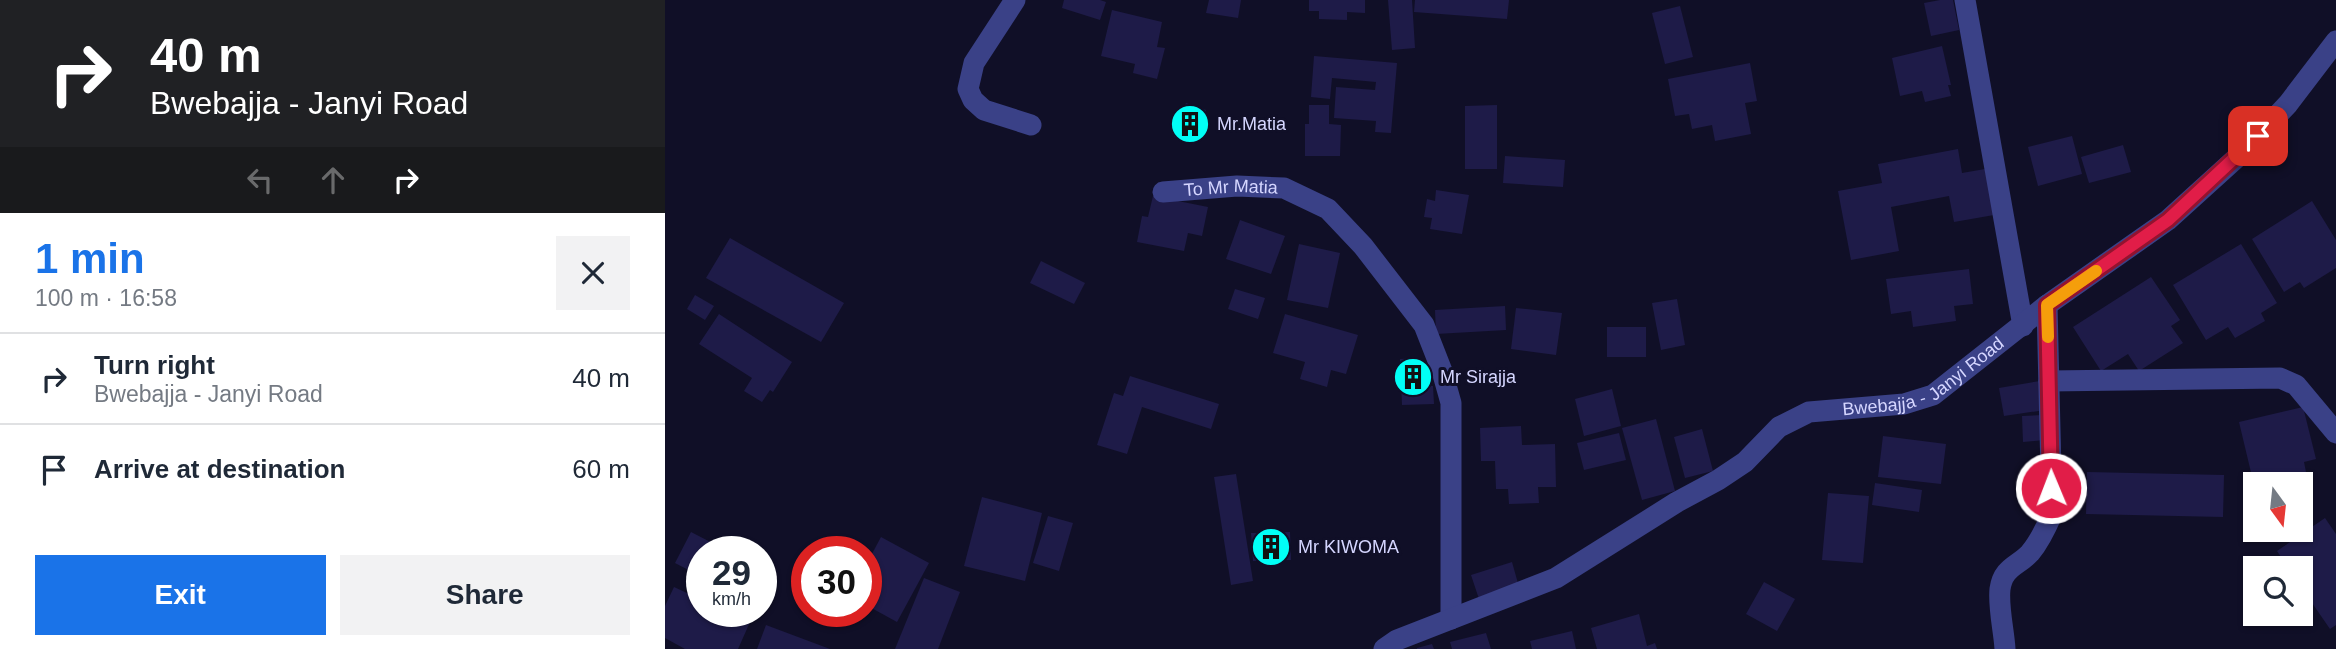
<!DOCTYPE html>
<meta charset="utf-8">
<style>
body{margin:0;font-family:Helvetica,sans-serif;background:#f2f2f3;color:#1f2937;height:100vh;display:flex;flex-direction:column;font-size:26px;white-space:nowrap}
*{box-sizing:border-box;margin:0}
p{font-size:23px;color:#747a83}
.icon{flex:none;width:38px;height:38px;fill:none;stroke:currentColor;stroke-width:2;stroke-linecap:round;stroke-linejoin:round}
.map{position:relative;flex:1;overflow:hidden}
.sheet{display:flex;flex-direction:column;background:#fff;width:665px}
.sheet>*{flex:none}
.hud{background:#202124;color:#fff;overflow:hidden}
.needle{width:46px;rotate:165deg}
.controls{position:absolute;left:1578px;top:472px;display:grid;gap:14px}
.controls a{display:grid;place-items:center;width:70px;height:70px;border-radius:0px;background:#fff;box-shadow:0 2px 5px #0004;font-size:35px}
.speed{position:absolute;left:21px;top:536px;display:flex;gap:14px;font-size:35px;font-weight:700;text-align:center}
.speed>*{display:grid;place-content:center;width:91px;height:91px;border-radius:50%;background:#fff;box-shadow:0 2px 5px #0004;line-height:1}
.speed small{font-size:18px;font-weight:400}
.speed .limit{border:10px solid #d22;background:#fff;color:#111}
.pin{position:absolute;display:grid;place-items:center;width:60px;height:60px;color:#fff;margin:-30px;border-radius:14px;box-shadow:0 4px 10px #0006}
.me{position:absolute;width:77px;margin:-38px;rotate:359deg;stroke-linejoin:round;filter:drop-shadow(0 0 5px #0008)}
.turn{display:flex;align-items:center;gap:24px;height:147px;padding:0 35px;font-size:32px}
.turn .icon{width:91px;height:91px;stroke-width:2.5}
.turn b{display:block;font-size:49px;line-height:60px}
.lanes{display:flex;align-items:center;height:66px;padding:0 35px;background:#0003;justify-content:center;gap:35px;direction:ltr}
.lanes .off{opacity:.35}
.round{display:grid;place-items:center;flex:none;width:74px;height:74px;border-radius:0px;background:#f2f2f3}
.summary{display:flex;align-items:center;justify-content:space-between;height:119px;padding:0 35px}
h1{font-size:42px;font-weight:700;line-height:52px;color:#1a73e8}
.primary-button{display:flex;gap:14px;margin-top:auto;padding:14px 35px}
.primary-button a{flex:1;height:80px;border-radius:0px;background:#1a73e8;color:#fff;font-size:28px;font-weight:700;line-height:80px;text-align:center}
.primary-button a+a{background:#f2f2f3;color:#1f2937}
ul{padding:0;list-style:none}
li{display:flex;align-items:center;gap:21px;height:91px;padding:0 35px;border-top:2px solid #e0e1e3}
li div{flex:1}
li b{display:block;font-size:26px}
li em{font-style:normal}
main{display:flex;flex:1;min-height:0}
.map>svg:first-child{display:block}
.building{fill:#1e1b48}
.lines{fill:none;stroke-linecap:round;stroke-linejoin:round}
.minor{stroke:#3a4187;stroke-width:21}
.route-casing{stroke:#92132f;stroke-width:18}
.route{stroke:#e11d48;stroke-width:12}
.slow{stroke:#f59e0b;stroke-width:12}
.labels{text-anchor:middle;stroke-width:6;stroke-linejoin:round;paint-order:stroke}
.poi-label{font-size:18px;fill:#d5d6ff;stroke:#100f27;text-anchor:start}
.street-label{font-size:18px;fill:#d5d6ff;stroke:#100f27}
</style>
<main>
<section class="sheet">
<div class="hud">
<div class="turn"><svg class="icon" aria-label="right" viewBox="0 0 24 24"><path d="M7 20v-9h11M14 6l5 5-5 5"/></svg><div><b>40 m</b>Bwebajja - Janyi Road</div></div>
<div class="lanes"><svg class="icon off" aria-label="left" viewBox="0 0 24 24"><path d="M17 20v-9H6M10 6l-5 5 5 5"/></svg><svg class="icon off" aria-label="ahead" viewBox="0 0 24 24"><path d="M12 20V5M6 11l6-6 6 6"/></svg><svg class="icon" aria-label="right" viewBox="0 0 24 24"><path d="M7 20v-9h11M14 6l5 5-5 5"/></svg></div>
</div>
<div class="summary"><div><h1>1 min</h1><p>100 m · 16:58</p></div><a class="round"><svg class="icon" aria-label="close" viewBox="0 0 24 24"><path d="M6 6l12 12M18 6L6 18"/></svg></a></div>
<ul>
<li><svg class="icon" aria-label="right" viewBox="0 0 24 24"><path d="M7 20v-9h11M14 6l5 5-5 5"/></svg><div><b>Turn right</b><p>Bwebajja - Janyi Road</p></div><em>40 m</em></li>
<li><svg class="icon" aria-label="arrive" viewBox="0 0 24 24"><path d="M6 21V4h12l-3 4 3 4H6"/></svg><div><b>Arrive at destination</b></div><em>60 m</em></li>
</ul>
<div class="primary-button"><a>Exit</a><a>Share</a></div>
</section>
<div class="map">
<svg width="1671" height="649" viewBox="0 0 1671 649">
<rect width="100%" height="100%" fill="#100f27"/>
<g class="building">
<polygon points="399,0 435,0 441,2 435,20 397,8"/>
<polygon points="544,0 576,0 573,18 541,13"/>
<polygon points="644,0 700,0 700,13 682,12 682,20 654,19 654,11 644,11"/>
<polygon points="723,0 747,0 750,48 727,50"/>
<polygon points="750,0 844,0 842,19 749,12"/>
<polygon points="1275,0 1288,0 1294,30 1266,36 1259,3"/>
<polygon points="1015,6 1028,57 1000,64 987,13"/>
<polygon points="447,10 497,22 492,47 500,48 492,79 468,73 470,64 436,56"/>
<polygon points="1277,46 1286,85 1283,85 1286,96 1260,102 1257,91 1235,96 1227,58"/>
<polygon points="649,56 732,63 726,133 710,132 711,121 669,118 671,87 710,90 711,82 667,78 665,99 646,97"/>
<polygon points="1085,63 1092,101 1080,103 1086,134 1050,141 1047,125 1027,129 1024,114 1010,116 1003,79"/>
<polygon points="521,103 541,110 529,144 509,137"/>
<polygon points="644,105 664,105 664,124 676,125 675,156 640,156 640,124 644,124"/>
<polygon points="832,105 832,169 800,169 800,106"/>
<polygon points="1407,136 1417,174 1373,186 1363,147"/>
<polygon points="1458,145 1466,172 1424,183 1416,157"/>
<polygon points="1293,149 1297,173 1320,169 1329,215 1289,222 1284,196 1226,207 1234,251 1186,260 1173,191 1217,183 1213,164"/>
<polygon points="840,156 900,160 898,187 838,183"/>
<polygon points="771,190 804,195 797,234 765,229 767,218 759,217 762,199 770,201"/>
<polygon points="488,196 543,207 537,236 523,233 519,251 472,242 477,216 483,217"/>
<polygon points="1647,201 1671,240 1671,268 1639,288 1635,282 1619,292 1587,239"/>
<polygon points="575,220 620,236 606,274 561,259"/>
<polygon points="65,238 179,303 156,342 41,278"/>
<polygon points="634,244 675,253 663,308 622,300"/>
<polygon points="1576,244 1612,303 1596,313 1600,321 1570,338 1563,327 1541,340 1508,285"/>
<polygon points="376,261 420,283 409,304 365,283"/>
<polygon points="1304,269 1308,304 1289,306 1291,321 1248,327 1246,311 1226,314 1221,279"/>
<polygon points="1486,277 1515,320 1506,326 1518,343 1474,371 1463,354 1436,371 1408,327"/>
<polygon points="570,289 600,298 593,319 563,309"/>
<polygon points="30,295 49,306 40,320 22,309"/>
<polygon points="1012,299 1020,345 996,350 987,303"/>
<polygon points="840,306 841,330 771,334 770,310"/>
<polygon points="851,308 897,313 891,355 846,349"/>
<polygon points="54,314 127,362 108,392 105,390 97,402 79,391 87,378 34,344"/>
<polygon points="620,314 693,335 681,374 666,370 662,387 635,379 640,362 608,353"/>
<rect x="942" y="327" width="39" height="30"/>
<polygon points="754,358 754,369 759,369 760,386 768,386 769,404 737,405 735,359"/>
<polygon points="465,376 554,404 546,429 477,407 462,454 432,445 449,393 458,396"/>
<polygon points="1375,381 1380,410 1339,416 1334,388"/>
<polygon points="947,389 956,426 919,436 910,399"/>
<polygon points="1638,407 1651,459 1639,462 1643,482 1631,485 1589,485 1574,422"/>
<polygon points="1378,415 1379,440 1358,442 1357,416"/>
<polygon points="991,419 1010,491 977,500 957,428"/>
<polygon points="856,426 857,445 890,444 891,487 873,487 874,503 844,504 843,489 831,489 830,461 816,461 815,428"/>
<polygon points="1037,429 1048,471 1020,478 1009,437"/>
<polygon points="954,433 961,460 919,470 912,443"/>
<polygon points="1218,436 1281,444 1276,484 1213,477"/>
<polygon points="1422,472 1559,475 1558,517 1421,514"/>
<polygon points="571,474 588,581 566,585 549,477"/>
<polygon points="1210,483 1257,490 1254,512 1207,505"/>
<polygon points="1163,493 1204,496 1198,563 1157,560"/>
<polygon points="317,497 377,513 360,581 299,566"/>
<polygon points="383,516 408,523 394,571 368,563"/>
<polygon points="1660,518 1671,534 1671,625 1665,629 1636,587 1636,569 1624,569 1612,551"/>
<polygon points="26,532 63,551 37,551 37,577 10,563"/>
<polygon points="625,532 626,560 588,561 586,533"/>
<polygon points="216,537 264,563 232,622 201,605 201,565"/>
<polygon points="847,562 854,587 814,599 806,575"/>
<polygon points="96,569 106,574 96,592"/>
<polygon points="259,578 295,592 273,649 230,649"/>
<polygon points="1099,582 1130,599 1112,631 1081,614"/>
<polygon points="9,587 37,600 37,611 61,611 85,622 73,649 20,649 0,638 0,606"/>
<polygon points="974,614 982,646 990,643 992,649 932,649 926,628"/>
<polygon points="101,625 165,649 92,649"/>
<polygon points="907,631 911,649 867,649 865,641"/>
<polygon points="821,633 826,649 787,649 785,642"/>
<polygon points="767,644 769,649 752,649 752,648"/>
</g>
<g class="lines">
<g class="minor">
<polyline points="350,0 309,63 303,89 308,100 319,110 366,125"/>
<polyline points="1300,0 1358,326"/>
<path id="s1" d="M 498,192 L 572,186 L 619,188 L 663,209 L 698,246 L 759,325 L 777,371 L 786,403 L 786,619"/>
<polyline points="1384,381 1615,378 1631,385 1671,433"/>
<path id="s2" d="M 719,649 L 732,640 L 891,578 L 1012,502 L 1053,480 L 1080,462 L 1114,427 L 1144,412 L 1239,404 L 1268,395 L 1382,305 L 1503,220 L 1578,152 L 1623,104 L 1671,41"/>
<path d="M 1340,649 C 1339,631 1333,607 1335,589 C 1338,567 1353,566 1365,553 C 1375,541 1381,528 1387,514 L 1382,305"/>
</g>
</g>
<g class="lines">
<g class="route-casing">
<polyline id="route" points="1386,488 1382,305 1503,220 1593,136"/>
</g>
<use href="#route" class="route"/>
<polyline class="slow" points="1383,337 1382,305 1431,271"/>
</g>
<defs>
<g id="building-disc" transform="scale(2.0125)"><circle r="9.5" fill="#01fff6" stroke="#100f27"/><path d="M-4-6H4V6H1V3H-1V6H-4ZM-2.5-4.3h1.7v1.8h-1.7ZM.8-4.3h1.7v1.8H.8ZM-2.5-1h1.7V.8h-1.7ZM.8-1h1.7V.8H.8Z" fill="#111"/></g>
</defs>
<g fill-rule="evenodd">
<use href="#building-disc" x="525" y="124"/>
<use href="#building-disc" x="748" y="377"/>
<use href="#building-disc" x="606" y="547"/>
</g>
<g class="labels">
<g class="poi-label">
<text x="552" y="130">Mr.Matia</text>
<text x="775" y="383">Mr Sirajja</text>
<text x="633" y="553">Mr KIWOMA</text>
</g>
<g class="street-label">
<text dy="6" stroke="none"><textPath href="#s1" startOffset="68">To Mr Matia</textPath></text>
<text dy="6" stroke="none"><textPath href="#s2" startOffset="614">Bwebajja - Janyi Road</textPath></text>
</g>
</g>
</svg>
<div class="controls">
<a><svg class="needle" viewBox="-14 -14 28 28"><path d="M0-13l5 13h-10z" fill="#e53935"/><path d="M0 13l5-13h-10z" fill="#747a83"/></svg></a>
<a><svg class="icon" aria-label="search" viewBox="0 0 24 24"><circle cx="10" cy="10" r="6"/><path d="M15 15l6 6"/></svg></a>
</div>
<div class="speed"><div>29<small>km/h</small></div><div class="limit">30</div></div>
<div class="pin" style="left:1593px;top:136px;background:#d93025"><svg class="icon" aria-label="arrive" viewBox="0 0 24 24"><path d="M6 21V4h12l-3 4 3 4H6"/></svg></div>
<svg class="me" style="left:1386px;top:488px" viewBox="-20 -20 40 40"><circle r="17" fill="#e11d48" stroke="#fff" stroke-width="3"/><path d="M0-11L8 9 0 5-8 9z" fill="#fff"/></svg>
</div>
</main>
